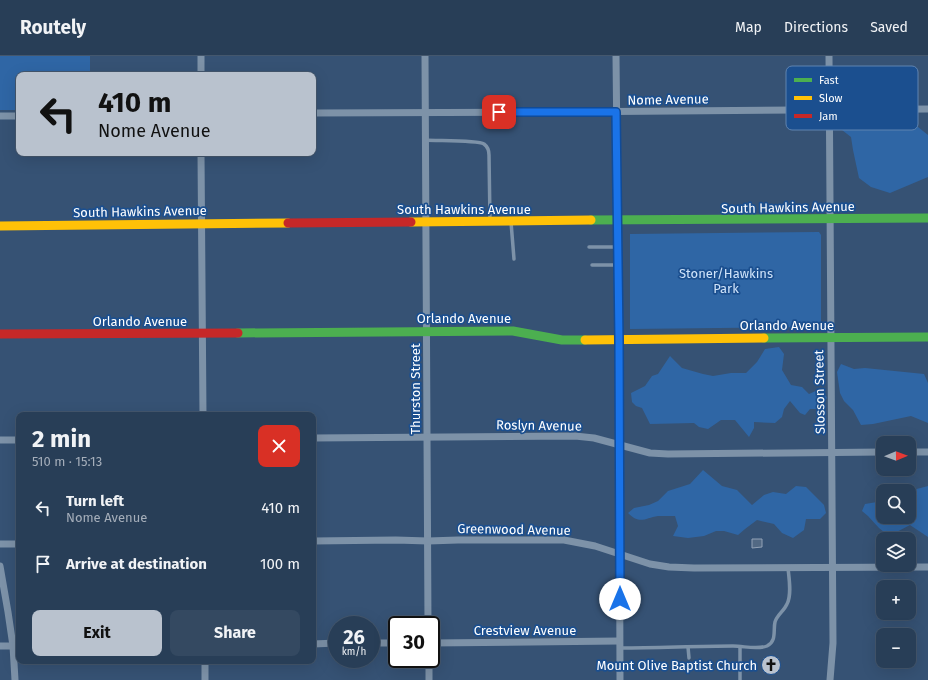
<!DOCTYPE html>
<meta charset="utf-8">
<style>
body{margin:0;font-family:"Fira Sans",sans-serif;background:#344961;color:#f1f3f6;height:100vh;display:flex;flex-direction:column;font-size:15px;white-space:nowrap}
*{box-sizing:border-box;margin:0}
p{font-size:13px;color:#a5aeba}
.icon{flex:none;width:22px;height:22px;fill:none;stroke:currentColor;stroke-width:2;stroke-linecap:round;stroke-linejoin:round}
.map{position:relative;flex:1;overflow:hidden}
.details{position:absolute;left:16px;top:356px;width:300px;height:252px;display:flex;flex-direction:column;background:#283e57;border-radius:8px;box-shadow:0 4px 16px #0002,0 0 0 1px #44576d}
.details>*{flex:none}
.top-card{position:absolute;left:16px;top:16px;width:300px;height:84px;border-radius:8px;box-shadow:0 4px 16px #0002,0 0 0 1px #44576d;background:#b9c2ce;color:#111;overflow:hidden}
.needle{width:26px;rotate:89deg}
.controls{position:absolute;left:876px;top:380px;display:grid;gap:8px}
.controls a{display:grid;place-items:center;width:40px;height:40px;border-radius:8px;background:#283e57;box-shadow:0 4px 16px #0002,0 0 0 1px #44576d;font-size:20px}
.speed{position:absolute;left:328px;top:560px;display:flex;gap:8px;font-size:20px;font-weight:700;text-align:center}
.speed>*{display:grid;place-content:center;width:52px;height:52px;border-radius:50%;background:#283e57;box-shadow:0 4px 16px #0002,0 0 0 1px #44576d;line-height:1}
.speed small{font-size:10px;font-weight:400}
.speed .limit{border:2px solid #111;border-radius:6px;background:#fff;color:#111}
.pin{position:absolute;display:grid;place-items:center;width:34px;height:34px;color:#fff;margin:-17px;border-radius:8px;box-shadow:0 2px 6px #0006}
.me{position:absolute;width:44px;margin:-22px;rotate:0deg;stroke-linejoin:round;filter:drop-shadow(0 0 3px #0008)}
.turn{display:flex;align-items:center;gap:14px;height:84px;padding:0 16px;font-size:18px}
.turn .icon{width:52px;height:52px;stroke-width:2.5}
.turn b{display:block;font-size:28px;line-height:34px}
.round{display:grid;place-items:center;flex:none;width:42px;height:42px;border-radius:8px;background:#344961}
.headline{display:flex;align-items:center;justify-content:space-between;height:68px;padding:0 16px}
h1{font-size:24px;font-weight:700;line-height:30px}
.cta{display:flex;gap:8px;margin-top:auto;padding:8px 16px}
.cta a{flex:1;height:46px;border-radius:8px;background:#b9c2ce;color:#111;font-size:16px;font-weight:700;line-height:46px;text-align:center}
.cta a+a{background:#344961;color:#f1f3f6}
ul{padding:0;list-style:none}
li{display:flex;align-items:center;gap:12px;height:56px;padding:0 16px}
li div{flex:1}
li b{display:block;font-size:15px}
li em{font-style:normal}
header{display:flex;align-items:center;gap:24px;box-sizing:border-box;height:56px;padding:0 20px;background:#283e57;border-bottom:1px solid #44576d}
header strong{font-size:19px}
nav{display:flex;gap:22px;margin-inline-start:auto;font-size:14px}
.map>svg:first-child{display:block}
.green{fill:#2f66a5}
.building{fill:#526984;stroke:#92a2b6}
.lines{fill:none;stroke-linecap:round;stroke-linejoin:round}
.lane{stroke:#7d92a8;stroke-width:3.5}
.street{stroke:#7d92a8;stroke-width:7}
.fast{stroke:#4caf50;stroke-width:9}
.slow{stroke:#ffc107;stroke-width:9}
.jam{stroke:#c62828;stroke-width:9}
.route-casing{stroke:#114b97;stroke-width:10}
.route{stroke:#1a73e8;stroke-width:7}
.labels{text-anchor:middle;stroke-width:3.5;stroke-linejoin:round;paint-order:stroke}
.street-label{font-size:13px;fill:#fff;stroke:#1b4f8f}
.park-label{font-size:13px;fill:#cfe3fa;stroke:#1b4f8f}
.poi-label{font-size:13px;fill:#fff;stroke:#1b4f8f;text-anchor:end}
.key{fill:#1b4f8f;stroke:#5f84b1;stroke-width:1}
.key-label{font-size:11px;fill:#fff}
</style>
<header>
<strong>Routely</strong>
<nav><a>Map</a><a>Directions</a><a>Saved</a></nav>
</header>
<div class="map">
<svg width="928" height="624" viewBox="0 0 928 624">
<rect width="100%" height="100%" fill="#365274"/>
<g class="green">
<polygon points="0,0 90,0 90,19 19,19 19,54 0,54"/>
<polygon points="874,64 901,64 918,71 928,79 928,121 890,137 871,131 859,122 853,94 851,81 842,74 839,68 849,65"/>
<polygon points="819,176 821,179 821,269 820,271 630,273 630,178"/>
<polygon points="779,291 784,298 782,314 791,329 802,331 809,338 822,332 827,342 817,353 810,353 805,359 800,357 790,345 784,353 782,361 775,367 754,366 754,372 749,381 735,364 721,364 708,373 699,371 694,367 650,368 642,352 636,350 632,346 631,337 645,330 652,320 658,318 670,300 682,312 703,318 713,320 731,317 746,317 757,306 765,293"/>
<polygon points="841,308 854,313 865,312 924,318 928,327 928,367 911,360 873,368 861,369 853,354 844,345 840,337 837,316"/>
<path d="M 703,414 L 722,430 L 737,434 L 752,449 L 764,439 L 773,436 L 786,438 L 796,430 L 806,431 L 824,449 L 826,457 L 820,463 L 806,463 L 804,474 L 793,482 L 782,477 L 774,468 L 757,464 L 745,473 L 738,479 L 724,475 L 716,475 L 704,480 L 688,482 L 673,480 L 678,470 L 675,460 C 670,460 664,460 658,460 C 645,462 640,469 628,457 L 634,452 L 649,449 L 658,445 L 668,435 L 690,428 Z"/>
<polygon points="928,430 928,481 910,469 889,480 879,472 868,460 862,455 865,448 883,445 883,461 909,461 909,435"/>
</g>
<polygon class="building" points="752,483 762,483 762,491 752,492"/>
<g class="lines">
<g class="lane">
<path d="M 425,84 C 436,85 477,84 484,88 C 488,91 489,95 489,99 L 490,165"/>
<polyline points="511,166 514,203"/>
<polyline points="589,191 618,191"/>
<polyline points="592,209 618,209"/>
<polyline points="688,591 689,602"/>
<polyline points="740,591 740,624"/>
<path d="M 621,592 C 658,592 696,590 733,590 C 744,590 757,594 767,590 C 777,585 773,574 775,566 C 777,559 784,555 787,548 C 792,539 789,522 788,512"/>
</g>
<g class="street">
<polyline points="201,0 201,19"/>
<polyline points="425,0 428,569"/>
<polyline points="616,0 619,283 620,624"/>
<polyline points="829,0 833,587 830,624"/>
<polyline points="313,57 555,56 928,53"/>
<polyline points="0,60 19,60"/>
<polyline points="201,97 203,359"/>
<polyline points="313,382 575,380 594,382 650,397 668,398 883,396"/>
<polyline points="0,384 19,384"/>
<polyline points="909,396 928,396"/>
<polyline points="313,485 396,484 428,485 458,484 564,484 595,490 650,508 669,511 694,512 928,511"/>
<polyline points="0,488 19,488"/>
<polyline points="0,510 8,556 13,590 15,624"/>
<polyline points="371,587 397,587"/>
<polyline points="431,587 619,585"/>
<polyline points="313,588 337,587"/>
<polyline points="0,590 19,590"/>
<polyline points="429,603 429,624"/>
<polyline points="205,605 205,624"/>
</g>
<g class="fast">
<polyline points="591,164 928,162"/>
<polyline points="238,277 513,275 562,284 585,284"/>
<polyline points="764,282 928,281"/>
</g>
<g class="slow">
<polyline points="411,166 591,164"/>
<polyline points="0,170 288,167"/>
<polyline points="585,284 764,282"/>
</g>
<g class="jam">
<polyline points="288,167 411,166"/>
<polyline points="0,278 238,277"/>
</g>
</g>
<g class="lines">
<g class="route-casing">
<polyline id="route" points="499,56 616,56 619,284 620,543"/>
</g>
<use href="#route" class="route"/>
</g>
<defs>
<g id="church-disc" transform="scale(1)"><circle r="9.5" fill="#b9c2ce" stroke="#1b4f8f"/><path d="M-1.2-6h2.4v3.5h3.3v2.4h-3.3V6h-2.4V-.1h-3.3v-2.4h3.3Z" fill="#111"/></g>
</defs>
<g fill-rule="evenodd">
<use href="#church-disc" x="771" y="609"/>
</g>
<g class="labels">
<g class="street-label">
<text transform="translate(668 43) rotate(-1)" y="5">Nome Avenue</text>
<text transform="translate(788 151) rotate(-1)" y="5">South Hawkins Avenue</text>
<text x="464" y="158">South Hawkins Avenue</text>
<text transform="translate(140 155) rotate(-1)" y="5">South Hawkins Avenue</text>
<text x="464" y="267">Orlando Avenue</text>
<text x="140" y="270">Orlando Avenue</text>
<text x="787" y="274">Orlando Avenue</text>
<text transform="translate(415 333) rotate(-90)" y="5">Thurston Street</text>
<text transform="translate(819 336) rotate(-91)" y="5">Slosson Street</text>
<text transform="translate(539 369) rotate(1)" y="5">Roslyn Avenue</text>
<text transform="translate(514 473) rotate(1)" y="5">Greenwood Avenue</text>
<text x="525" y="579">Crestview Avenue</text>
</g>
<g class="park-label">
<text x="726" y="222">Stoner/Hawkins<tspan x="726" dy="15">Park</tspan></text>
</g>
<g class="poi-label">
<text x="757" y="614">Mount Olive Baptist Church</text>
</g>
</g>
<rect x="786" y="10" width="132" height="64" rx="6" class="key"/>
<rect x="794" y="22" width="18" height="4" fill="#4caf50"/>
<rect x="794" y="40" width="18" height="4" fill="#ffc107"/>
<rect x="794" y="58" width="18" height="4" fill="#c62828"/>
<g class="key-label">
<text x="819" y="28">Fast</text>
<text x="819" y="46">Slow</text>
<text x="819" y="64">Jam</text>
</g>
</svg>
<div class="controls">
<a><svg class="needle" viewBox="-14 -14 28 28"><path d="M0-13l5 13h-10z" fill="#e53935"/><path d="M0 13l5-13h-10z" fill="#a5aeba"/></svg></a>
<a><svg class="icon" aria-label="search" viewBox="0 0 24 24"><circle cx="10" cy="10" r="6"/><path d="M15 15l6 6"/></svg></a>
<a><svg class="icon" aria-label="layers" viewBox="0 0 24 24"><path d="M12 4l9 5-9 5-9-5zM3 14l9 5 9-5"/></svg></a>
<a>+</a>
<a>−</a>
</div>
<div class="speed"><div>26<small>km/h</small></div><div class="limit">30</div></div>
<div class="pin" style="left:499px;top:56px;background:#d93025"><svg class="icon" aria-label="arrive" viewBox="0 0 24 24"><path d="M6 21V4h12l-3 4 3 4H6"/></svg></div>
<svg class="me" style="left:620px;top:543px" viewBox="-20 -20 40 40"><circle r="19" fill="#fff"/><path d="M0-13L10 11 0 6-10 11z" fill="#1a73e8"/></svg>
<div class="top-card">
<div class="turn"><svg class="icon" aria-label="left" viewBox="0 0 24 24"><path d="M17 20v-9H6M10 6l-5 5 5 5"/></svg><div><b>410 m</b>Nome Avenue</div></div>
</div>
<section class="details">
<div class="headline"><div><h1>2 min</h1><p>510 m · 15:13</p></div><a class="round" style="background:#d93025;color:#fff"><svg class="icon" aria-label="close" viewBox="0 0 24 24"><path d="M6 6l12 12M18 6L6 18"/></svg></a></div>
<ul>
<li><svg class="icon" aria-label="left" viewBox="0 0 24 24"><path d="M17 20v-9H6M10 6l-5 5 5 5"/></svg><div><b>Turn left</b><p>Nome Avenue</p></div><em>410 m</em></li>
<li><svg class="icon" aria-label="arrive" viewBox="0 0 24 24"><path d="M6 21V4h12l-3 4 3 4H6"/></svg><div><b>Arrive at destination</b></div><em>100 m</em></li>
</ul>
<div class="cta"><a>Exit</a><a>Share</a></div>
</section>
</div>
